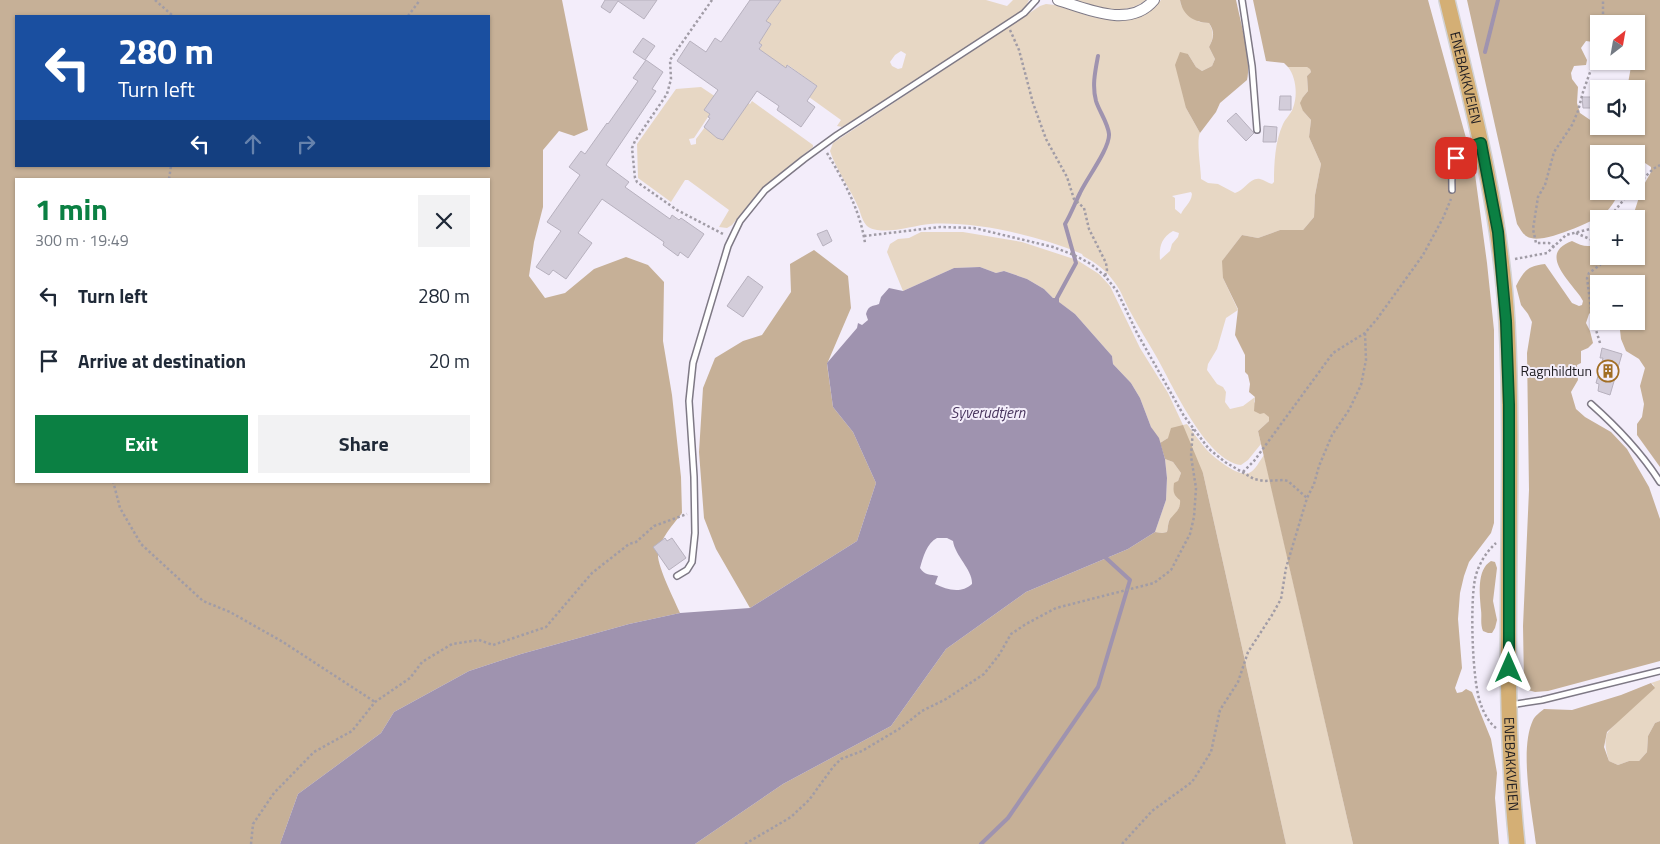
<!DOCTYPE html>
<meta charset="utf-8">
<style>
body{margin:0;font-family:"Titillium Web",sans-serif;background:#f2f2f3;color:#1f2937;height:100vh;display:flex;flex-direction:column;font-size:19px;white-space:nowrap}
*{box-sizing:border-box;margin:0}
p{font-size:16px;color:#747a83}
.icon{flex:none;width:28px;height:28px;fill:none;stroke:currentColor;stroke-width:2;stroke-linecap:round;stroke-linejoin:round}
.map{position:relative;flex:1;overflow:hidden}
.panel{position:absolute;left:15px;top:178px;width:475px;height:305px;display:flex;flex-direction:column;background:#fff;border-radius:0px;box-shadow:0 1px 4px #0004}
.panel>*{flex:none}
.guide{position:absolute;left:15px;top:15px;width:475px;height:152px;border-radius:0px;box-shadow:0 1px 4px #0004;background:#1a4fa0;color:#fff;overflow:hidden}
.needle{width:32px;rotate:31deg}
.fabs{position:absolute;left:1590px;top:15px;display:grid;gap:10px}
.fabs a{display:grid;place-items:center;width:55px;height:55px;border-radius:0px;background:#fff;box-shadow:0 1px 4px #0004;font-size:25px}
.pin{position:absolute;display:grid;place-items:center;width:42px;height:42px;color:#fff;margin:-21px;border-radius:10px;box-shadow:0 2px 8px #0006}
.me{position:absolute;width:55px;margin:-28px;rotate:0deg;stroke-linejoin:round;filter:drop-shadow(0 0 4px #0008)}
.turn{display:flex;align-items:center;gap:18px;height:105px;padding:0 20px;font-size:22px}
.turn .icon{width:65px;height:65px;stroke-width:2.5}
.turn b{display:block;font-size:35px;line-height:42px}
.lanes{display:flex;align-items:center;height:48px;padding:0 20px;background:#0003;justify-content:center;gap:25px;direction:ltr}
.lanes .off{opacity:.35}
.round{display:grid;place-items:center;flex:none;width:52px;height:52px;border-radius:0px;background:#f2f2f3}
.head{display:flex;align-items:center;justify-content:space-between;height:85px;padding:0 20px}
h1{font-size:30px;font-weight:700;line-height:38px;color:#0b8043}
.button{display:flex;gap:10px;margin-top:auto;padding:10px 20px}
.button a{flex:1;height:58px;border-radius:0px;background:#0b8043;color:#fff;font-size:20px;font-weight:700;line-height:58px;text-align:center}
.button a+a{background:#f2f2f3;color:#1f2937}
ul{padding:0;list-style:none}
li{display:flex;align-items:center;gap:15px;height:65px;padding:0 20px}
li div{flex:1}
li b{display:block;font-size:19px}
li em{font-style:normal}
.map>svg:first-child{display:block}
.green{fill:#e7d7c4;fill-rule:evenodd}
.forest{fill:#c6b097;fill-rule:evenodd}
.water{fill:#9f93af;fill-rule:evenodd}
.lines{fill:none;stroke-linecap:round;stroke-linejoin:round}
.stream{stroke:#9f93af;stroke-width:4}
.building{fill:#d3cdda;stroke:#b7b1be}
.service-casing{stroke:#7e7985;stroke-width:8}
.minor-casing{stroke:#7e7985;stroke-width:12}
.primary-casing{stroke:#d2d2d3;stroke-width:18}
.path{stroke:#a19ca6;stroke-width:2.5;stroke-dasharray:2.5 2.5;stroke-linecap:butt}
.service{stroke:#fff;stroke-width:5}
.minor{stroke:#fff;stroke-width:10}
.primary{stroke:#d4af75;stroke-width:15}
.route-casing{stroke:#07532c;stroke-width:12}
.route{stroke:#0b8043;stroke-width:9}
.labels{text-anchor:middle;stroke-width:4;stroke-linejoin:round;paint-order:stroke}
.street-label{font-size:14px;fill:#1e1c21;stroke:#f3edfa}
.poi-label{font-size:14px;fill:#1e1c21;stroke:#f3edfa;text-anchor:end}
.water-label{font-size:15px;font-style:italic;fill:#47335c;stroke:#f3edfa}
</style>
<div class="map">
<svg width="1660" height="844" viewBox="0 0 1660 844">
<rect width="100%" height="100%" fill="#f3edfa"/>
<g class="green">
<path d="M 781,0 L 986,0 L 1007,6 L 1013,0 L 1029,0 L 1025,8 L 1015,16 L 869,111 L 842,127 L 837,126 L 841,120 L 809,97 L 817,86 L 788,65 L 785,68 L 759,49 L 762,45 L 753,39 L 768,29 L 771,24 L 766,21 ZM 901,51 L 906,54 L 902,68 L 898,69 L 892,66 L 890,62 L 895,55 Z"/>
<path d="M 1076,0 L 1146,0 C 1126,16 1098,9 1076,0 Z"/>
<path d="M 1161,0 L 1180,0 L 1181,5 L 1199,22 L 1209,23 C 1214,32 1214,38 1209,47 L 1215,59 L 1212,66 L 1202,71 L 1196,67 L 1188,54 L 1186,108 L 1200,133 C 1196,140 1201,169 1201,179 L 1208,183 L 1218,184 L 1235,193 C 1244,191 1250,177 1260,179 C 1264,180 1268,183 1272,184 L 1274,182 C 1274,164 1275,141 1283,124 C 1286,118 1291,114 1293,108 C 1298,95 1296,77 1288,67 L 1307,67 L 1310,68 L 1311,72 L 1307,76 L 1308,91 L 1303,97 L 1303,111 L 1311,120 L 1309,137 L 1321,164 L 1315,195 L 1314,217 L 1303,230 L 1280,230 L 1258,238 L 1242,235 L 1223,260 L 1223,278 L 1238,310 L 1226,318 L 1217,349 L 1208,364 L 1207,370 L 1217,384 L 1223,387 L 1226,392 L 1225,402 L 1230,409 L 1243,406 L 1255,397 L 1254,402 L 1269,416 L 1269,421 L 1258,431 L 1261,444 L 1248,460 L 1241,465 C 1206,461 1172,384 1156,356 C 1148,342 1139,328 1131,313 C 1125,303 1122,292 1115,283 C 1107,271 1095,262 1083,256 L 1082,254 C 1039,236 977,221 930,224 C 914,225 881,237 867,226 C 863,222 861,215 859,209 C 851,189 837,172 830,151 L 833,143 L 1040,6 L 1046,4 L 1055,5 C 1092,16 1132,36 1161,0 ZM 1191,192 L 1192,194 C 1191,203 1184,207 1181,214 L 1175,209 L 1175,198 L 1172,196 ZM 1173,231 L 1179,233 L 1178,237 L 1172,244 L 1170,251 L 1160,260 C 1159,247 1161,238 1173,231 Z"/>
<polygon points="701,87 716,97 704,110 710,114 694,138 689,139 691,145 696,144 696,139 705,127 717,138 748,103 750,104 752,101 813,145 813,147 762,188 732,225 727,228 719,227 729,210 688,180 685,180 671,202 638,178 637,144 676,89"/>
<path d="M 921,232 L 963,232 L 1022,242 L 1077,260 L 1099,274 L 1110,286 L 1140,348 L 1168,393 L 1183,425 L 1187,424 C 1193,432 1199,441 1206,449 C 1213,457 1239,478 1249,473 C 1255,471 1260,460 1264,455 L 1353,844 L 1286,844 L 1203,473 L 1168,438 L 1160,443 L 1151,427 L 1140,398 L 1131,383 L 1113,364 L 1112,356 L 1075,314 L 1053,298 L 1044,289 L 1027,279 L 1004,271 L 996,273 L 980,267 L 954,268 L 903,291 L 887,252 L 890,244 L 898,239 L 909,238 Z"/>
<polygon points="1165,459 1173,462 1181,473 1178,481 1181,504 1175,515 1169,520 1167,532 1162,533 1155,532 1166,500 1167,478"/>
<path d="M 1660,680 L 1660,721 L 1655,723 L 1648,736 L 1647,752 L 1639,761 L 1629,761 L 1618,765 L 1609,761 C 1606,751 1604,744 1607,734 C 1608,730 1647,692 1654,685 L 1651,683 Z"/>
</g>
<g class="forest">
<path d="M 0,0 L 562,0 L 588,130 L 574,136 L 559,131 L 543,150 L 543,207 L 534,242 L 529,276 L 545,298 L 565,293 L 594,269 L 626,257 L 648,265 L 664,282 L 663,341 L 672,395 L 681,477 L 682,513 C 673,525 660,538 658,554 C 657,566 675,601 680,613 L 629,624 L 521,654 L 469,671 L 394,712 L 381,733 L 298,794 L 280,844 L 0,844 ZM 16,16 L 489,16 L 489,166 L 16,166 ZM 16,179 L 489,179 L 489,481 L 16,481 Z"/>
<path d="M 1180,0 L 1236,0 C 1240,19 1252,63 1247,80 L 1220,103 L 1216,112 L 1200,133 L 1186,108 L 1175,65 L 1180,52 L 1188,54 L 1196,67 L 1202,71 L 1212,66 L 1215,59 L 1209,47 C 1214,38 1215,32 1209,23 C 1194,22 1183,16 1180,0 Z"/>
<polygon points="1253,0 1428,0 1474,167 1487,263 1494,330 1494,523 1491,533 1469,562 1464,576 1460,593 1458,619 1462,668 1455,688 1457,693 1462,692 1466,689 1472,692 1491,739 1497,773 1495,798 1499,844 1353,844 1258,431 1269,421 1269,417 1264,413 1260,414 1254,411 1255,397 1249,392 1250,384 1248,375 1245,372 1245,355 1235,335 1238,309 1223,278 1222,261 1242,235 1258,238 1280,230 1303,230 1314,217 1315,195 1321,164 1309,137 1311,120 1303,111 1300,103 1303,97 1308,91 1307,76 1311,72 1310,69 1307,67 1288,67 1284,63 1266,61"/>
<path d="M 1467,0 L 1660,0 L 1660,467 L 1637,435 L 1637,424 L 1642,417 L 1644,404 L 1640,386 L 1645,368 L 1639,359 L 1626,351 L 1621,339 L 1619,321 L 1636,321 L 1636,284 L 1599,284 L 1599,309 L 1594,309 L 1589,314 L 1586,323 L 1590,331 L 1593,343 L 1588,348 L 1581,351 L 1581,363 L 1577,365 L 1578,380 L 1571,392 L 1576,409 L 1585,417 L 1611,432 L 1627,449 L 1649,487 L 1660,519 L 1660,661 L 1548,691 L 1535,692 L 1528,690 L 1524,683 L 1523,626 L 1529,490 L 1527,353 L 1532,322 L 1528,314 L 1521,305 L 1516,286 C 1524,271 1527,266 1545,264 L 1572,303 L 1579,306 L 1582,305 L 1583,301 L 1580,296 C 1567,278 1539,253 1572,241 C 1582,246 1590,249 1599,242 L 1599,256 L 1636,256 L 1636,219 L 1632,219 L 1642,188 L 1651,172 L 1651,167 L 1645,163 L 1642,164 L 1636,172 L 1636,154 L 1599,154 L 1599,191 L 1620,191 C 1616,198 1613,205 1607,211 C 1596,221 1545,243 1531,238 C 1523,236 1521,230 1517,224 ZM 1599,24 L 1636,24 L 1636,61 L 1632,61 L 1627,89 L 1636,89 L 1636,126 L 1599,126 L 1580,113 L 1577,103 L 1578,87 L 1572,79 L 1571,73 L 1574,66 L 1586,65 L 1587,60 L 1581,48 L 1586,41 L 1593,42 L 1599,47 Z"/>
<polygon points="814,250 848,276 851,308 827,364 833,407 853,432 876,483 857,541 750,608 716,549 704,518 699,452 703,388 715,358 743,341 762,335 791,292 790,264"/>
<path d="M 1183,425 L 1203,473 L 1286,844 L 695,844 L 783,784 L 891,726 L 946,649 L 1026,592 L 1128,549 L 1155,532 L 1162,533 L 1167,532 C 1168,528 1168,522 1170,519 C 1175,513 1181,509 1180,500 C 1173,495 1173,491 1174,483 L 1178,481 L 1181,473 L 1173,462 L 1165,459 L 1160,443 L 1168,438 L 1171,428 Z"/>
<path d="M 1491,561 L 1495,562 L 1497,568 L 1493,601 L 1497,620 L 1495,628 L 1492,633 L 1488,633 L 1483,631 C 1480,624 1482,617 1481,610 C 1480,596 1476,570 1491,561 Z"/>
<path d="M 1651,683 L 1655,688 L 1607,732 L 1604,747 L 1609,761 L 1618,765 L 1629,761 L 1639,761 L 1647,752 L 1648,736 L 1655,723 L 1660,721 L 1660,844 L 1536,844 C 1532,811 1519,750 1533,720 C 1535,716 1540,712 1544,709 L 1572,710 L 1621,695 Z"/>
</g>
<path class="water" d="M 980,267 L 996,273 L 1004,271 L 1027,279 L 1044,289 L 1053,298 L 1059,298 L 1059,302 L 1075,314 L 1112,356 L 1113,364 L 1131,383 L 1140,398 L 1151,427 L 1159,438 L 1165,459 L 1167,478 L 1166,500 L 1155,532 L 1128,549 L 1026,592 L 946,649 L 891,726 L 783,784 L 695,844 L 280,844 L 298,794 L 381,733 L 394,712 L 469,671 L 521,654 L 629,624 L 680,613 L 750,608 L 857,541 L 876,483 L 853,432 L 833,407 L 827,363 L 857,328 L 858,323 L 862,325 L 868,320 L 866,314 C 869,305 871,307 879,304 L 881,297 L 889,288 L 903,291 L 954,268 ZM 937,538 L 947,538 L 953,541 C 955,556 973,570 972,584 C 961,594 947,590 935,584 L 938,576 C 930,574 925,576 920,568 C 923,557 927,543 937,538 Z"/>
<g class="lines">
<g class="stream">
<polyline points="1485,52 1498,0"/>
<path d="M 1057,298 L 1076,263 L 1065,224 C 1071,214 1075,203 1080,193 C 1087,178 1110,148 1109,134 C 1108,123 1099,111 1096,101 C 1092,86 1095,72 1098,56"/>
<polyline points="981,844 1008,818 1098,687 1130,580 1106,558"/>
</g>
</g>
<g class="building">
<polygon points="605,0 657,0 644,19 618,1 610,13 601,7"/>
<polygon points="750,0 781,0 766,21 771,24 759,43 762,45 759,49 786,68 787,65 817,86 807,101 815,107 801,127 777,110 779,106 757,91 723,140 717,138 704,127 710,118 708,117 710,114 704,110 718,90 677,61 690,41 706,52 715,38 721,42"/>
<polygon points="643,38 655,46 645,60 633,52"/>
<polygon points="646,60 663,72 652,89 656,91 606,165 629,182 625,187 670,219 672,215 679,220 681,218 704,234 688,258 680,252 678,256 663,245 664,242 602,199 578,233 592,243 566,279 553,270 549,275 536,267 561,231 547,222 580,175 569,167 581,151 585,154 607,123 608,124 638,81 633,78"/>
<polygon points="1280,96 1291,96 1291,110 1279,110"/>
<polygon points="1582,97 1599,97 1599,108 1583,108"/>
<polygon points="1236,113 1254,133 1246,141 1227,121"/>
<polygon points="1264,126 1277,127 1276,142 1263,142"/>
<polygon points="827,230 832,241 823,246 817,234"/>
<polygon points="748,276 763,287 743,317 727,306"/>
<polygon points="1602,348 1622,354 1610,395 1598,391 1599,384 1596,383 1603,358 1600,358"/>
<polygon points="665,538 667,541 672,538 686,558 669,570 653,547"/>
</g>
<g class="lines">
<g class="service-casing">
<g id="service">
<polyline points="1242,0 1252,66 1257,130"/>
<path d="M 1452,190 C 1451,167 1452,150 1478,143"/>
<path d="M 1591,404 C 1618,428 1641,452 1660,482"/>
<polyline points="677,576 687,570 692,562 695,533 694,477 689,401 693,363 728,246 740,221 765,190 804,159 837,135 1024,13 1036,0"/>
<polyline points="1510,705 1542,700 1660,671"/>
</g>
</g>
<g class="minor-casing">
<path id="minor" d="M 1058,0 C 1087,9 1130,29 1154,0"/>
</g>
<g class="primary-casing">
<g id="primary">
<path id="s1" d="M 1447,0 C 1473,107 1501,213 1507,323 C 1516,496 1499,671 1517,844"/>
</g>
</g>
<g class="path">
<polyline points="155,0 173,16"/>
<polyline points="712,0 670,60 671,79 667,94 635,141 632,148 635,178 637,182 677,210 725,235"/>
<polyline points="408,16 420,0"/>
<polyline points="1603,24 1603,0"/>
<polyline points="1010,30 1019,50 1033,103 1046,139 1067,177 1074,199 1084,208 1089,229 1106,263 1107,270 1105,276"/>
<path d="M 827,153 C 844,181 860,210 865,243"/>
<polyline points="169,179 171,166"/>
<polyline points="1636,186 1653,169 1660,165"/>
<polyline points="1608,219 1631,191"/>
<polyline points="1576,233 1599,243"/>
<polyline points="864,236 940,227 974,228 1053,247 1074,255 1091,264 1105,276 1117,291 1137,333 1184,416 1209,449 1225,462 1254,479 1264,481 1284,480 1288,481 1307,498"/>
<polyline points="1554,247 1549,243 1536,243 1533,229 1538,197 1545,185 1554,152 1572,125 1578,111 1583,92 1599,47"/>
<polyline points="1515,259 1547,253 1566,235 1594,228 1599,225"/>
<polyline points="1600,343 1592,317 1587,278 1589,273 1600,265 1602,256"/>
<polyline points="1243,472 1254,461 1333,353 1365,333 1377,319 1423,255 1443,218 1451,199"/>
<polyline points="113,481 120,508 141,544 203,601 230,612 283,642 375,702"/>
<path d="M 1496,728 C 1489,723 1484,713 1481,705 C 1472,683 1470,603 1475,579 C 1478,565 1486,552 1496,543"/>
<polyline points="251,844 253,824 274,793 314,752 352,731 375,702 410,678 422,662 452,644 479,640 493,645 546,627 592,573 629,544 636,542 654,526 687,514"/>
<polyline points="745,844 791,817 809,800 833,767 841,759 862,751 899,729 922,711 946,699 984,674 999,655 1011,634 1026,624 1056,608 1154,583 1171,570 1190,534 1194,517 1196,488 1191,456 1193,429"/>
<polyline points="1122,844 1152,811 1192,782 1211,752 1220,710 1238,682 1248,652 1272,615 1281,599 1286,568 1307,498 1314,484 1319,466 1332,435 1349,410 1361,385 1366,360 1365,333"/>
</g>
<use href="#service" class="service"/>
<use href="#minor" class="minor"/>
<use href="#primary" class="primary"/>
</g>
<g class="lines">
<g class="route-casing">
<polyline id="route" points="1456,158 1464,149 1481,143 1498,232 1506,321 1509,405 1509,668"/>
</g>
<use href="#route" class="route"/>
</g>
<defs>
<g id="building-ring" transform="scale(1.125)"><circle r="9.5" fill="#f3edfa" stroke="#a16e24" stroke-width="1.5"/><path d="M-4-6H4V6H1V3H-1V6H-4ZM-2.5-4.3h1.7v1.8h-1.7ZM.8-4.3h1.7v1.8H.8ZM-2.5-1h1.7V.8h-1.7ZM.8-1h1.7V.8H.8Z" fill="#a16e24"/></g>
</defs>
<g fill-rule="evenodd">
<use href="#building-ring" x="1608" y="371"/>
</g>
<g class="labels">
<g class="street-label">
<text dy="5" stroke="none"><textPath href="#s1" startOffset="80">ENEBAKKVEIEN</textPath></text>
<text dy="5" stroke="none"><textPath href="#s1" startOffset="770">ENEBAKKVEIEN</textPath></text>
</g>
<g class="poi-label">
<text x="1592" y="376">Ragnhildtun</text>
</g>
<g class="water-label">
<text x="988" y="418">Syverudtjern</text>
</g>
</g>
</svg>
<div class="fabs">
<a><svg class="needle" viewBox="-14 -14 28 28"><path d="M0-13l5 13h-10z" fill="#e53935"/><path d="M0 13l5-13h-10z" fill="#747a83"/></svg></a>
<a><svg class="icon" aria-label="sound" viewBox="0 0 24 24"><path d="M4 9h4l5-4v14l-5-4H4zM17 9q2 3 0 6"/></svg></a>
<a><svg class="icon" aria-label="search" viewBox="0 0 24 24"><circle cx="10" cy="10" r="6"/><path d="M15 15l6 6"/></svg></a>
<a>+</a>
<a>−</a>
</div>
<div class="pin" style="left:1456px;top:158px;background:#d93025"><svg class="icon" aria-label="arrive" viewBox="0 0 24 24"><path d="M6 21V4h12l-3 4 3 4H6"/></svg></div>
<svg class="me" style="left:1509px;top:668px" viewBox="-20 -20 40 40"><path d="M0-17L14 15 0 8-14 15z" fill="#0b8043" stroke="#fff" stroke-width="4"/></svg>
<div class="guide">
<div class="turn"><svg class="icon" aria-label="left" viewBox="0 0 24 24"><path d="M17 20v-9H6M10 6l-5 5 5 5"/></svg><div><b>280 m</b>Turn left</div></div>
<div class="lanes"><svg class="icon" aria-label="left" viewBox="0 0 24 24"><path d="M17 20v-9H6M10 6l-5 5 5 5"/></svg><svg class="icon off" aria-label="ahead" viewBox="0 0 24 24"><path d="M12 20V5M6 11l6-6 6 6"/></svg><svg class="icon off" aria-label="right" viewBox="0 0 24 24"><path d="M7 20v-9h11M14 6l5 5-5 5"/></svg></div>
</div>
<section class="panel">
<div class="head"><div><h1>1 min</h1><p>300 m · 19:49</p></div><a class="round"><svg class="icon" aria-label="close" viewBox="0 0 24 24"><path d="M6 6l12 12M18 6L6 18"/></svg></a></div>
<ul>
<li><svg class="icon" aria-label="left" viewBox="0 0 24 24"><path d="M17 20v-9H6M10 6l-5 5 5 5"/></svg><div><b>Turn left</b></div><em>280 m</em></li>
<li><svg class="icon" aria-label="arrive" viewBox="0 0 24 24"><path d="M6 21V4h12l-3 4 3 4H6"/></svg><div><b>Arrive at destination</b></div><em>20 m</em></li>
</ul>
<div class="button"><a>Exit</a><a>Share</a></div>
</section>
</div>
